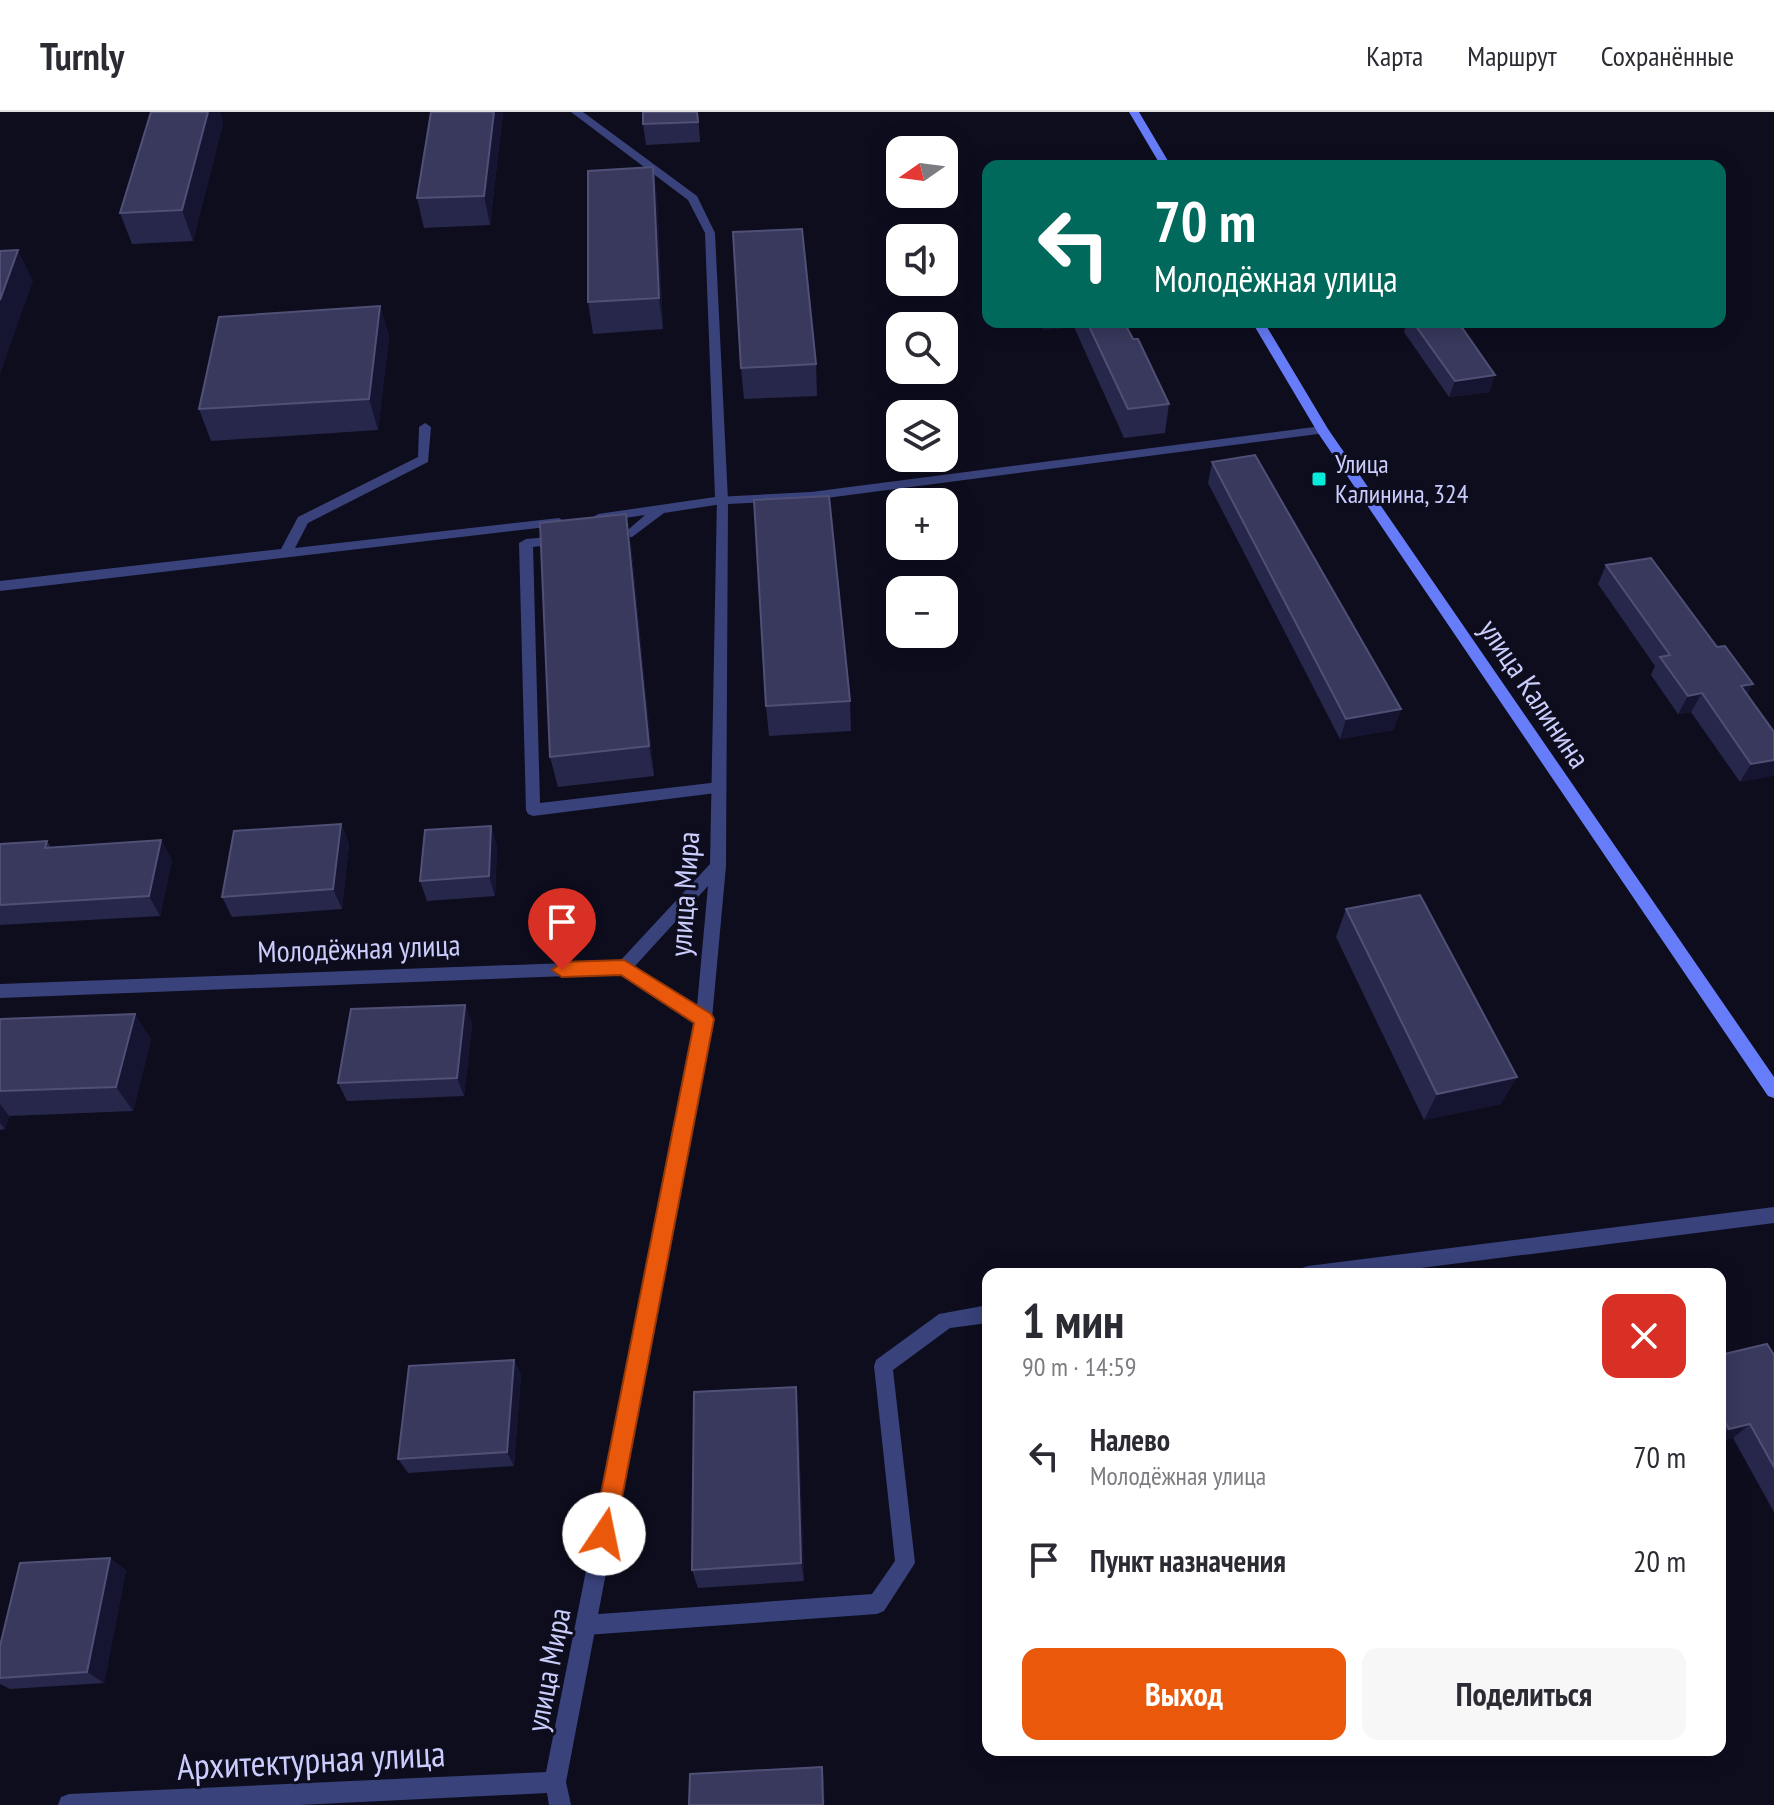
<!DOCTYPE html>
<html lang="ru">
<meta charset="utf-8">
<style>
body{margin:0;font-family:"PT Sans Narrow",sans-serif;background:#f7f7f7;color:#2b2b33;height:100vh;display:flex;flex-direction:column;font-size:30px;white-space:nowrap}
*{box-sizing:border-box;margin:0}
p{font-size:26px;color:#7c7c81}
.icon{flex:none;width:44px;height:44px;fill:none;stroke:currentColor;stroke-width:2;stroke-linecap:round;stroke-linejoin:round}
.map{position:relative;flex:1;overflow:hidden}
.sheet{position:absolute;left:982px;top:1156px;width:744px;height:488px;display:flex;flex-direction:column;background:#fff;border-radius:16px;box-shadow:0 4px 20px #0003}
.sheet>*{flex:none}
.top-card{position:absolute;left:982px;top:48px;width:744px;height:168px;border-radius:16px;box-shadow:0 4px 20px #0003;background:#00695c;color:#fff;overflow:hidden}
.needle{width:52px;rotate:256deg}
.controls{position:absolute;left:886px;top:24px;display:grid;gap:16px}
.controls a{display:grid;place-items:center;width:72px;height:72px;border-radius:16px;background:#fff;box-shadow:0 4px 20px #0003;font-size:40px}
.pin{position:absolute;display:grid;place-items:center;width:68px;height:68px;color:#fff;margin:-82px -34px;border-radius:50% 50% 50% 0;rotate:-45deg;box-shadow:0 0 8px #0007}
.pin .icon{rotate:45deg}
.me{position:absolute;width:88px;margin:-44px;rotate:11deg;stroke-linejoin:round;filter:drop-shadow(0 0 6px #0008)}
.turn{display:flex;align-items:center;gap:28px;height:168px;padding:0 40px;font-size:36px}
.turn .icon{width:104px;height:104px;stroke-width:2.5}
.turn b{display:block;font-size:56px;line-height:68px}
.round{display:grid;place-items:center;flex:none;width:84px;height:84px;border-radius:16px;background:#f7f7f7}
.headline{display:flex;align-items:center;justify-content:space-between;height:136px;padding:0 40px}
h1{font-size:48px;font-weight:700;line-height:60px}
.action{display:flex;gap:16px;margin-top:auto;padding:16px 40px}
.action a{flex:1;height:92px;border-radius:16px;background:#ea580c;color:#fff;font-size:32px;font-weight:700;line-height:92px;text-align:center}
.action a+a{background:#f7f7f7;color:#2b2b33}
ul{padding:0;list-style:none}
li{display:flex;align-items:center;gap:24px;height:104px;padding:0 40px}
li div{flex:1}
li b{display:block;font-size:30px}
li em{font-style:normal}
header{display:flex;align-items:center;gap:48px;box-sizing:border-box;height:112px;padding:0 40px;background:#fff;border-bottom:2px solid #e1e1e2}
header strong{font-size:38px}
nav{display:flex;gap:44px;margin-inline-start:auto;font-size:28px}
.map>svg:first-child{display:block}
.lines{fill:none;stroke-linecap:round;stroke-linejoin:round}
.lane{fill:#39427b;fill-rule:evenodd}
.street{fill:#39427b;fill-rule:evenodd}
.secondary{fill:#667cf9;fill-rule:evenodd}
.wall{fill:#27274b}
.shaded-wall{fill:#151531}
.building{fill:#39395e;stroke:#505077;stroke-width:2}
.route{fill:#ea580c;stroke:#983908;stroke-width:2}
.poi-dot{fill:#09ebda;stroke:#0d0d1e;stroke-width:3}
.labels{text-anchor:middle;stroke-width:6;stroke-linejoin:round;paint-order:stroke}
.far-poi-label{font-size:26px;fill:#cbcefd;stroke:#0d0d1e;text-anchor:start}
.street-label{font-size:30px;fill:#cbcefd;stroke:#0d0d1e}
.near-street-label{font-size:36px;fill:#cbcefd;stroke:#0d0d1e}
</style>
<header>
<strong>Turnly</strong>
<nav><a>Карта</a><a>Маршрут</a><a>Сохранённые</a></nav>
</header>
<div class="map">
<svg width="1774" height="1693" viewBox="0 0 1774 1693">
<rect width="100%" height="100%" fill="#0d0d1e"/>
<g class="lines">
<g class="lane">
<polygon points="571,0 583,0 697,84 715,121 728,388 722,392 664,401 632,425 610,427 603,423 610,419 629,417 645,403 598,410 592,406 598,402 715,385 705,121 688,88"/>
<polygon points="425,311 431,315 428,350 308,411 295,436 559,406 565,410 564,413 0,479 0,469 281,437 298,405 418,345 419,315"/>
<polygon points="559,424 566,428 564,431 533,435 540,691 719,670 724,672 726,676 724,680 533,704 528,702 526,698 519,431 526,427"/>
<polygon points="1774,1095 1774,1111 1374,1162 1299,1162 1302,1156 1308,1154"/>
<polygon points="988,1193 988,1211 950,1216 893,1258 915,1451 884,1499 877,1502 586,1523 579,1520 576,1513 579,1506 586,1503 872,1482 895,1449 874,1254 876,1248 939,1202"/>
</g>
<path class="street" d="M 1322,314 L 1326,315 L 1326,321 L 811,388 L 728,392 L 726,754 L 712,907 L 566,1670 L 571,1693 L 549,1693 L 547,1681 L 299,1693 L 58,1693 L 61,1685 L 69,1682 L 546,1660 L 695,910 L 621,862 L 0,886 L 0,872 L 620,849 L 710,752 L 717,385 L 811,380 ZM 708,774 L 697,894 L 635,854 Z"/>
<g class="secondary">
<polygon points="1129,0 1139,0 1171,54 1161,54"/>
<polygon points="1252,210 1264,210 1328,317 1774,965 1774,986 1768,984 1318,321"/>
</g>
</g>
<g class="wall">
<polygon points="151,0 220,0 223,11 193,129 132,132 120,101"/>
<polygon points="503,0 490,113 424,116 417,86"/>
<polygon points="698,0 700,30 646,33 643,12"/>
<polygon points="653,55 657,86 663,217 593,222 588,190"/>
<polygon points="380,194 389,225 378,318 211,329 199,297"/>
<polygon points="1040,210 1124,210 1169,292 1165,321 1124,326 1074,215 1044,218"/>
<polygon points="1407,210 1458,210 1490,280 1449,285 1404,220"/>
<polygon points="816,252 817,284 744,287 741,256"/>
<polygon points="1212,350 1401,597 1393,618 1340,627 1208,371"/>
<polygon points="631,433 654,664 558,675 550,645"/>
<polygon points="1606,453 1747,583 1774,620 1740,670 1691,600 1678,602 1651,563 1655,554 1598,472"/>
<polygon points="850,589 851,619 769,624 766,594"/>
<polygon points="341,712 349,732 342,797 232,805 222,785"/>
<polygon points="491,714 497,734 495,784 427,789 420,769"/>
<polygon points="161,728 172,748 160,804 0,813 0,732 47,729 51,736"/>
<polygon points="1346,797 1501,992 1424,1008 1336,825"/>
<polygon points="465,893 472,912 464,984 347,989 338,971"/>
<polygon points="0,907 151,927 133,999 9,1004 5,1017 0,1018"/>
<polygon points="1720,1243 1774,1243 1774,1400 1733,1326 1720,1329"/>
<polygon points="514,1248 521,1263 514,1354 408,1361 398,1347"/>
<polygon points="798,1296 804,1469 698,1476 692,1458"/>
<polygon points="126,1458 104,1571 10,1577 0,1572 0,1534"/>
</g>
<g class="shaded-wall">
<polygon points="208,0 220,0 223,11 193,129 182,98"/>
<polygon points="494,0 503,0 490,113 484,84"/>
<polygon points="653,55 657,86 663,217 659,186"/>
<polygon points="18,138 33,169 0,262 0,188"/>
<polygon points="380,194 389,225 378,318 369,287"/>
<polygon points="1044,210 1074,210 1074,215 1044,218"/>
<polygon points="1495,263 1490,280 1449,285 1455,269"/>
<polygon points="626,402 631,433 654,664 649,634"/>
<polygon points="1753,572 1743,591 1741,574"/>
<polygon points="1702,581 1691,600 1678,602 1688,584"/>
<polygon points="1401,597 1393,618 1340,627 1346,607"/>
<polygon points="1774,648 1774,664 1740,670 1751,652"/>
<polygon points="341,712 349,732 342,797 333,777"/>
<polygon points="491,714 497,734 495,784 489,764"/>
<polygon points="161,728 172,748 160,804 149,784"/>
<polygon points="465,893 472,912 464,984 457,966"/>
<polygon points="135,902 151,927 133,999 116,975"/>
<polygon points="1517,965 1501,992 1424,1008 1437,982"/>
<polygon points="0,992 9,1004 5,1017 0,1011"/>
<polygon points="514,1248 521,1263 514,1354 507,1340"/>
<polygon points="796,1275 798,1296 804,1469 801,1451"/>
<polygon points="1750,1312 1733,1326 1720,1329 1720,1324 1729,1317"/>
<polygon points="110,1446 126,1458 104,1571 87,1560"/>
<polygon points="822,1655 824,1668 825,1693 823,1693"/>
</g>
<g class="building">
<polygon points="151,0 208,0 182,98 120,101"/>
<polygon points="431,0 494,0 484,84 417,86"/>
<polygon points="643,0 697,0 698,10 643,12"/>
<polygon points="653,55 659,186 588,190 588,59"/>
<polygon points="802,117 816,252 741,256 733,120"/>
<polygon points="18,138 0,188 0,139"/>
<polygon points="380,194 369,287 199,297 219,205"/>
<polygon points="1087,210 1124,210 1133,227 1138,227 1169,292 1128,297"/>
<polygon points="1413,210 1458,210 1495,263 1455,269"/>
<polygon points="1255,343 1401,597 1346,607 1212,350"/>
<polygon points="829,384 850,589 766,594 754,388"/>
<polygon points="626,402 649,634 550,645 540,411"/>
<polygon points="1651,446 1717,535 1725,534 1753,572 1741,574 1774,620 1774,648 1751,652 1702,581 1688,584 1660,545 1670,543 1606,453"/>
<polygon points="341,712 333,777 222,785 234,719"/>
<polygon points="491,714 489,764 420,769 425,718"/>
<polygon points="161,728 149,784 0,793 0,732 47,729 45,736"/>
<polygon points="1420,783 1517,965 1437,982 1346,797"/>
<polygon points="465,893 457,966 338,971 351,897"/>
<polygon points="135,902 116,975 0,979 0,907"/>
<polygon points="1767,1232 1774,1243 1774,1355 1750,1312 1729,1317 1720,1301 1720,1243"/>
<polygon points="514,1248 507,1340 398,1347 409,1254"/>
<polygon points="796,1275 801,1451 692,1458 694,1280"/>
<polygon points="110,1446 87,1560 0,1566 0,1534 20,1451"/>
<polygon points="822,1655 823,1693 689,1693 690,1662"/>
</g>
<polygon class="route" points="624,848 711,902 714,907 615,1422 612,1430 604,1433 596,1430 593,1422 694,911 621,863 562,865 552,858 562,850"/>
<rect class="poi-dot" x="1311" y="359" width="16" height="16" rx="4"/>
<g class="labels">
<g class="far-poi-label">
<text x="1335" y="361">Улица<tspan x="1335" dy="30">Калинина, 324</tspan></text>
</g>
<g class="street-label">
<text transform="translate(1534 582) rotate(56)" y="10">улица Калинина</text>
<text transform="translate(685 782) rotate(-86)" y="10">улица Мира</text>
<text transform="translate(359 837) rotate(-2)" y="10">Молодёжная улица</text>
<text transform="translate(549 1558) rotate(-79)" y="10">улица Мира</text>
</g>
<g class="near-street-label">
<text transform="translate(311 1648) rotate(-3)" y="13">Архитектурная улица</text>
</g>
</g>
</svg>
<div class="controls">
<a><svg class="needle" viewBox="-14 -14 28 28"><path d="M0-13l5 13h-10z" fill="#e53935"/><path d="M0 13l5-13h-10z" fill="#7c7c81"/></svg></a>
<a><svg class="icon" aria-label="sound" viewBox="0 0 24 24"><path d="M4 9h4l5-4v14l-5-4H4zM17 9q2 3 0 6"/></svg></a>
<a><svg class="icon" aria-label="search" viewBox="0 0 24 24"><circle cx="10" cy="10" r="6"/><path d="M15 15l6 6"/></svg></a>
<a><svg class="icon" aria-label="layers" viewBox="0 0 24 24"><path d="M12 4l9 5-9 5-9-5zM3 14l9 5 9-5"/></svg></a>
<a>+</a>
<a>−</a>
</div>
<div class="pin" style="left:562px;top:858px;background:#d93025"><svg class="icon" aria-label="arrive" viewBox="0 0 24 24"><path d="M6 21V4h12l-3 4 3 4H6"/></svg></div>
<svg class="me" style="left:604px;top:1422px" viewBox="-20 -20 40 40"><circle r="19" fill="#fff"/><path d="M0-13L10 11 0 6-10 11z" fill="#ea580c"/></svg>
<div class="top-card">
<div class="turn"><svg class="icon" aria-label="left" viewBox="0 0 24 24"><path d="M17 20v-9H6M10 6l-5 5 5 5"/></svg><div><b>70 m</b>Молодёжная улица</div></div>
</div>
<section class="sheet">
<div class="headline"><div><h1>1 мин</h1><p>90 m · 14:59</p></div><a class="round" style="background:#d93025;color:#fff"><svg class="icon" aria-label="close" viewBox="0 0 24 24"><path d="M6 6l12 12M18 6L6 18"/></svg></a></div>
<ul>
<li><svg class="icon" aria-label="left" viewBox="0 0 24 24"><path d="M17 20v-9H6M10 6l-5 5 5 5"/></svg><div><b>Налево</b><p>Молодёжная улица</p></div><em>70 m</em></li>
<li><svg class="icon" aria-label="arrive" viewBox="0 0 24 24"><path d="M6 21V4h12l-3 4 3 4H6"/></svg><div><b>Пункт назначения</b></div><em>20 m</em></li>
</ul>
<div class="action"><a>Выход</a><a>Поделиться</a></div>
</section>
</div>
